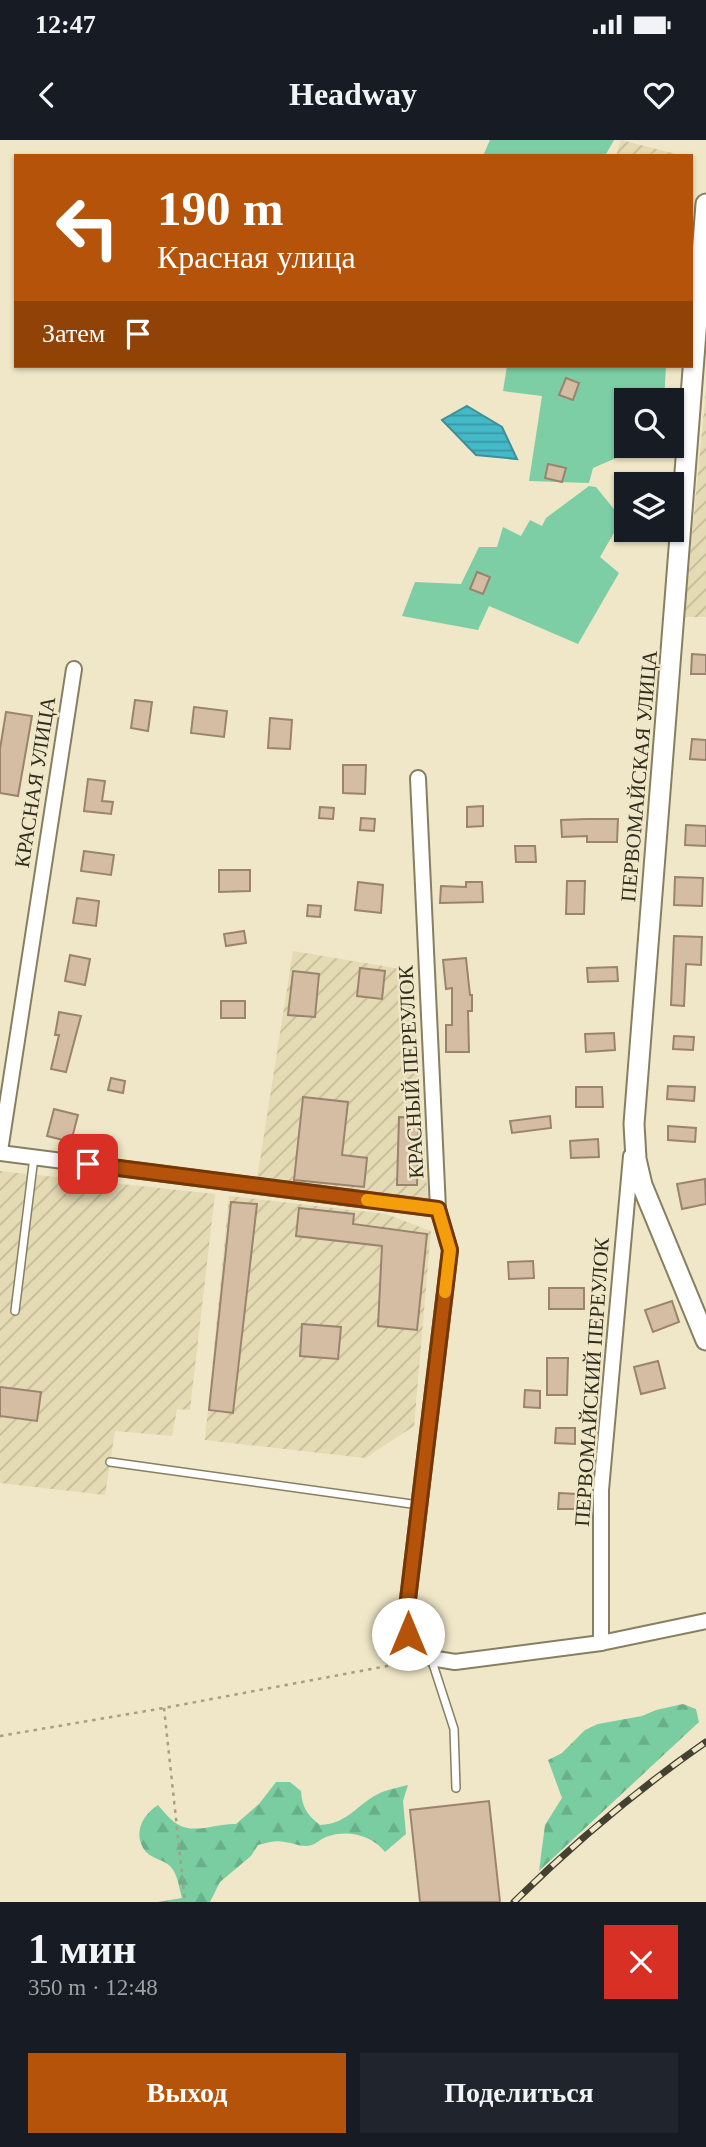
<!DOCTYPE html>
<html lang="ru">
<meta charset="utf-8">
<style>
body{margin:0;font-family:Georgia,serif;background:#20242c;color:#f1f3f6;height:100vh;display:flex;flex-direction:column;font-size:26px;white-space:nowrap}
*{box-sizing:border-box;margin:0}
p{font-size:23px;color:#9ea1a6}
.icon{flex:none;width:38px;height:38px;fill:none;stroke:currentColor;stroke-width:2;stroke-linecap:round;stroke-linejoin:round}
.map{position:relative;height:1762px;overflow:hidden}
.panel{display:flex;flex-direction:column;background:#171b24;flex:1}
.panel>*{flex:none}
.guide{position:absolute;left:14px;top:14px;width:679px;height:214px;border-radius:0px;box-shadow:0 2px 5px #0004;background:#b45309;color:#fff;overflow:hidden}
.controls{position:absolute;left:614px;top:248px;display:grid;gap:14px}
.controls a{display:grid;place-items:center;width:70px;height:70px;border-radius:0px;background:#171b24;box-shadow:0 2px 5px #0004;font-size:35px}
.pin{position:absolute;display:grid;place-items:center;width:60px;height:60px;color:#fff;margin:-30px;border-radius:14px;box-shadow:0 4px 10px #0006}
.me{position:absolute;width:77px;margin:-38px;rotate:0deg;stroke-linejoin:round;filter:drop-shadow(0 0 5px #0008)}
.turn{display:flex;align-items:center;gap:24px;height:147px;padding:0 28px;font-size:32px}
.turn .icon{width:91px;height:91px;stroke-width:2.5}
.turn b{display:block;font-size:49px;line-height:60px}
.then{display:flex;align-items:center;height:66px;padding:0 28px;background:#0003;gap:14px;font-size:26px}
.round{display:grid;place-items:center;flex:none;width:74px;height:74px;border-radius:0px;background:#20242c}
.head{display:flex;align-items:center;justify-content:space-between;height:119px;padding:0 28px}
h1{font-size:42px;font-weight:800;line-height:52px}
.primary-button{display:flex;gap:14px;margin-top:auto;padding:14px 28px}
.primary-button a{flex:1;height:80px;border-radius:0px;background:#b45309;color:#fff;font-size:28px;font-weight:800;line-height:80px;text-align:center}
.primary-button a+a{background:#20242c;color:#f1f3f6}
.status{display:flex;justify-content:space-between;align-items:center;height:49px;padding:0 35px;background:#171b24;direction:ltr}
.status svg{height:19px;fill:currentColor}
header{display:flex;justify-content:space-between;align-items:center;height:91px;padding:0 28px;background:#171b24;font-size:32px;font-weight:800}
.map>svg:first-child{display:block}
.industrial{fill:url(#industrial-furrows)}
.green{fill:#7dcea4}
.forest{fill:url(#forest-firs)}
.water{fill:url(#water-rules);stroke:#3e8f96;stroke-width:2}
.building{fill:#d5bda4;stroke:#9a846d;stroke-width:2}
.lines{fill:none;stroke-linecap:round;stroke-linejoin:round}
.lane-casing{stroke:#867f62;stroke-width:10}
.street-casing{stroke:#867f62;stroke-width:18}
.secondary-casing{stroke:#867f62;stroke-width:23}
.path{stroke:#a59f86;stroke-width:2.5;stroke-dasharray:3.5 5;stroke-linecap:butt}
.lane{stroke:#fff;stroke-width:7}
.street{stroke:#fff;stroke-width:14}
.secondary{stroke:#fff;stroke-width:19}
.rail-casing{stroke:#454132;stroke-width:7}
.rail{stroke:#efe7c7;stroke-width:4.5;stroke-dasharray:13;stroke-linecap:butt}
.route-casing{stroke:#753606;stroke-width:18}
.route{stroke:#b45309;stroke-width:12}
.slow{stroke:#f59e0b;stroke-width:12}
.labels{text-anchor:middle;stroke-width:5;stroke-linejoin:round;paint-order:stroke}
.street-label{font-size:21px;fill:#302d20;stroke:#efe7c7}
</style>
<div class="status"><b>12:47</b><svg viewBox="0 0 49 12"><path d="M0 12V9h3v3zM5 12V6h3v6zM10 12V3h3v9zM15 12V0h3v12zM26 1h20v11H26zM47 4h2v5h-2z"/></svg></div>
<header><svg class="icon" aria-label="back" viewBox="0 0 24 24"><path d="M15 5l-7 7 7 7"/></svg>Headway<svg class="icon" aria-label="heart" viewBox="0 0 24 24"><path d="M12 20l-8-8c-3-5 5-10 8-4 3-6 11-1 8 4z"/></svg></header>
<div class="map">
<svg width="706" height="1762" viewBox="0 0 706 1762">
<defs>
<pattern id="industrial-furrows" width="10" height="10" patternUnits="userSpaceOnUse" patternTransform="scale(1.75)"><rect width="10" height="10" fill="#e4dab3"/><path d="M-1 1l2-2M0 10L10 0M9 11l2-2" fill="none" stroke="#c4bb9a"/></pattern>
<pattern id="forest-firs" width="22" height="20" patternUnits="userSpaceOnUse" patternTransform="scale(1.75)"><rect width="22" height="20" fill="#79cda1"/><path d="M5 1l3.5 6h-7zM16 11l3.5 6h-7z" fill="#69b08a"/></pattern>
<pattern id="water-rules" width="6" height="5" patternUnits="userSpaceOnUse" patternTransform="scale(1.75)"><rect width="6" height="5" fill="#44b9c8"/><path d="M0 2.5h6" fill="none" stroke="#3997a2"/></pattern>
</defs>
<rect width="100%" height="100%" fill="#efe7c7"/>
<g class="industrial">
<polygon points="621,0 684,16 616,16"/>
<polygon points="706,250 706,477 684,477"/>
<polygon points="293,811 413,831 428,1062 257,1039"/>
<polygon points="0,1031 215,1054 190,1270 177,1269 172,1296 115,1291 105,1355 0,1343"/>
<polygon points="229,1056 386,1074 431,1091 414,1286 365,1318 205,1300"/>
</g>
<g class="green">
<polygon points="490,0 614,0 605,16 483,16"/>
<polygon points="507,226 666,226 664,261 626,261 626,306 644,306 593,328 589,343 529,341 542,256 503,251"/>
<polygon points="589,346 596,347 622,379 600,417 619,433 578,504 489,466 478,490 402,476 415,442 461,444 479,407 497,407 503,387 521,396 530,380 542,386 546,378"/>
</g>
<g class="forest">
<polygon points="683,1564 696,1569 699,1582 539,1731 545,1685 562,1658 548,1620 562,1613 585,1590 598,1584 642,1576 656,1570"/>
<path d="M 276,1642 L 290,1642 L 301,1651 C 302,1667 307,1675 320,1685 C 349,1684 357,1663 382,1652 C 390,1649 400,1647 408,1645 L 403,1661 L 406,1694 L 385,1712 C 372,1695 347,1689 326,1697 C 321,1699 317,1703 312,1705 C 302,1708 294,1703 285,1702 C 276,1700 266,1703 258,1705 L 251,1716 L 220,1742 L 210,1762 L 158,1762 L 182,1758 C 179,1748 178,1734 170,1726 C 164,1720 153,1719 146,1712 C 132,1695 142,1675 158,1665 C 164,1672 171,1681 179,1685 C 195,1694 218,1683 236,1684 L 259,1664 Z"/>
</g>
<polygon class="water" points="467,266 502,287 517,319 476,315 442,280"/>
<g class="building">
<polygon points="566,238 579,243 573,260 559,255"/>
<polygon points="548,324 566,328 562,342 545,338"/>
<polygon points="477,432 490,437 483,454 470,449"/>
<polygon points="692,514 706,515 706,534 691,534"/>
<polygon points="135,560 152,562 148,591 131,588"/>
<polygon points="194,567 227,571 224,597 191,593"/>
<polygon points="6,572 32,576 18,656 0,653 0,609"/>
<polygon points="270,578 292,580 290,609 268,608"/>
<polygon points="692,599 706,600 706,620 690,619"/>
<polygon points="343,625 366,625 365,654 343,653"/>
<polygon points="88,639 105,641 102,661 113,662 111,674 84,671"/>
<polygon points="483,666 483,686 467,687 467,667"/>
<polygon points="320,667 334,668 333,679 319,678"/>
<polygon points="361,678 375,679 374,691 360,690"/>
<polygon points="587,679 618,679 617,702 587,702 587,696 562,697 561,680"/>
<polygon points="686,685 706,686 706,706 685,705"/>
<polygon points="515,706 535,706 536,722 516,722"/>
<polygon points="84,711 114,715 111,735 81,731"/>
<polygon points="219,730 250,730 250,751 219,752"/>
<polygon points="675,737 703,738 702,766 674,765"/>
<polygon points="567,741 585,741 584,774 566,774"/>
<polygon points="358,742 383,745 381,773 355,770"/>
<polygon points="466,742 482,742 483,762 440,763 441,746 466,747"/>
<polygon points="77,758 99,761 96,786 73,783"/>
<polygon points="308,765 321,766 320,777 307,776"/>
<polygon points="244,791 246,803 226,806 224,794"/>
<polygon points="674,796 702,797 701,825 686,824 684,866 671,865"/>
<polygon points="70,815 90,819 85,845 65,841"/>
<polygon points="466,818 470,855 472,855 472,871 468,871 469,912 446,912 446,885 452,885 452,848 446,849 443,820"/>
<polygon points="617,827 618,841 588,842 587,828"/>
<polygon points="360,828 385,831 382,859 357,856"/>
<polygon points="293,831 319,834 315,877 288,875"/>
<rect x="221" y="861" width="24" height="17"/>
<polygon points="59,872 81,876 66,932 51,929 59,895 55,895"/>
<polygon points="614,893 615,910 586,912 585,894"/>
<polygon points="674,896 694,897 693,910 673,909"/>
<polygon points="111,938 125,941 123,953 108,950"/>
<polygon points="668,946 695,947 694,961 667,959"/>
<polygon points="576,947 602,947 603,967 576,967"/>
<polygon points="303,957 348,962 342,1015 367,1018 364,1047 294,1040"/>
<polygon points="54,969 78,975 71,1002 47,996"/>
<polygon points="550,976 551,988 512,993 510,981"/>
<polygon points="399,977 419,978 417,1045 397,1045"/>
<polygon points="668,986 696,988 695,1002 668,1000"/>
<polygon points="598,999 599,1017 571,1018 570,1001"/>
<polygon points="705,1039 706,1064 682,1069 677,1044"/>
<polygon points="231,1062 257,1064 233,1273 209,1270"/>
<polygon points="299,1068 354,1074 353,1084 427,1094 417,1190 378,1186 382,1106 296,1096"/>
<polygon points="533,1121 534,1138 509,1139 508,1122"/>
<rect x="549" y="1148" width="35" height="21"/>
<polygon points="672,1161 679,1182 653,1192 645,1170"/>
<polygon points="302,1184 341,1187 338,1219 300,1216"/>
<polygon points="547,1218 568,1218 567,1255 547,1255"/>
<polygon points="658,1221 665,1248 641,1254 634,1227"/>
<polygon points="0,1247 41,1252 37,1281 0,1276"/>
<polygon points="525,1250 540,1251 540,1268 524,1267"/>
<polygon points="556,1288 575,1288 575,1304 555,1303"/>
<polygon points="559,1353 578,1354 578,1369 558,1369"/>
<polygon points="489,1661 500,1762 420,1762 410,1670"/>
</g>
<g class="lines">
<g class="lane-casing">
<g id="lane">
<polyline points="15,1171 34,1017"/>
<polyline points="110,1322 419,1365"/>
<polyline points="431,1518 454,1589 456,1648"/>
</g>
</g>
<g class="street-casing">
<g id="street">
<polyline points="418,638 438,1069 450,1110 406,1476 411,1503 417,1510 431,1518 455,1522 601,1503 706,1481"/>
<polyline points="0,1011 74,529"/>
<polyline points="0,1013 438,1069"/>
<polyline points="601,1503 601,1350 631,1016"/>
</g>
</g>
<g class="secondary-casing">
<polyline id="secondary" points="706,64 634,984 636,1019 642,1045 706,1200"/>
</g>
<g class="path">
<polyline points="164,1568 185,1762"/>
<polyline points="0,1596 164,1568 403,1523 407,1519"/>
</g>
<use href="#lane" class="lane"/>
<use href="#street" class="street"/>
<use href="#secondary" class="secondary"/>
<g class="rail-casing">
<path id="rail" d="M 514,1762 C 573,1704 638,1649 706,1602"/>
</g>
<use href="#rail" class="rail"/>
</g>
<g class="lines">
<g class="route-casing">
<polyline id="route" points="88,1024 438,1069 450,1110 406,1476 408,1494"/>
</g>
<use href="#route" class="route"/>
<polyline class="slow" points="367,1060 438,1069 450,1110 445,1152"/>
</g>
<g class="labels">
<g class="street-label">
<text transform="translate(639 636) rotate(-85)" y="7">ПЕРВОМАЙСКАЯ УЛИЦА</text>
<text transform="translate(35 642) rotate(-81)" y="7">КРАСНАЯ УЛИЦА</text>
<text transform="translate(411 932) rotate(-93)" y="7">КРАСНЫЙ ПЕРЕУЛОК</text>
<text transform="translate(592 1242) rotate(-86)" y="7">ПЕРВОМАЙСКИЙ ПЕРЕУЛОК</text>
</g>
</g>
</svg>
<div class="controls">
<a><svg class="icon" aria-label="search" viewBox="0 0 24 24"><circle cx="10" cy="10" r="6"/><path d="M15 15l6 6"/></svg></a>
<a><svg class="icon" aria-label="layers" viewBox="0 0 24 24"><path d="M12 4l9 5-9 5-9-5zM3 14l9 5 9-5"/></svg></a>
</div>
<div class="pin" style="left:88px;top:1024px;background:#d93025"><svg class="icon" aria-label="arrive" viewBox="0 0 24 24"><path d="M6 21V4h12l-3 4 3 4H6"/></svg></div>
<svg class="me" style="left:408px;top:1494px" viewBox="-20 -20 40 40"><circle r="19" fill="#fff"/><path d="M0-13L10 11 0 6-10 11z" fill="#b45309"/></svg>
<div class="guide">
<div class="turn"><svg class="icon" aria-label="left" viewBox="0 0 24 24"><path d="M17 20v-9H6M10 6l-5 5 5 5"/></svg><div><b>190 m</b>Красная улица</div></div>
<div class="then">Затем<svg class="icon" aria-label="arrive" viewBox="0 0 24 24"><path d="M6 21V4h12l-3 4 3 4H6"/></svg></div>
</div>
</div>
<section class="panel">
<div class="head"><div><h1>1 мин</h1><p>350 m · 12:48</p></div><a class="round" style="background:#d93025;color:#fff"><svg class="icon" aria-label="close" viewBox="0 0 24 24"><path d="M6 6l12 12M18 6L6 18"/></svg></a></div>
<div class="primary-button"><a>Выход</a><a>Поделиться</a></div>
</section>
